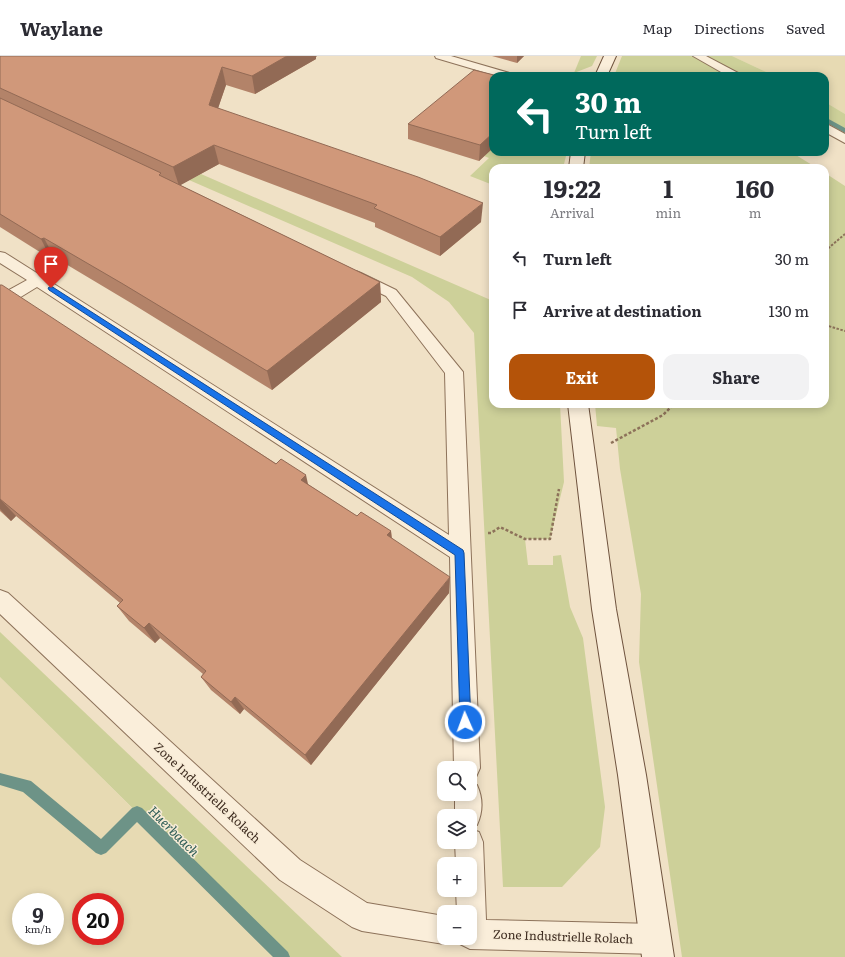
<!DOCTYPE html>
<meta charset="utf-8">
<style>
body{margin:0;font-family:Literata,serif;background:#f2f2f3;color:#2b2b33;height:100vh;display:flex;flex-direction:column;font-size:15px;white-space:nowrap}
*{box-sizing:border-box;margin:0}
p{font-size:13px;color:#7c7c81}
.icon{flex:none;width:22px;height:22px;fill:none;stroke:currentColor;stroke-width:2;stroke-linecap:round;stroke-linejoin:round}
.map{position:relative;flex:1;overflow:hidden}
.drawer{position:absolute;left:489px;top:108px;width:340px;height:244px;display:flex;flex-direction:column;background:#fff;border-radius:12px;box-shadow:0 2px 10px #0003}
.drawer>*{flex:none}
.guide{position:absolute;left:489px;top:16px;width:340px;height:84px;border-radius:12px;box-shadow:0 2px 10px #0003;background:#00695c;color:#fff;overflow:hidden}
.buttons{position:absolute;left:437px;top:705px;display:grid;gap:8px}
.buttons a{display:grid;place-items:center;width:40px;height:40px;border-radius:8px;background:#fff;box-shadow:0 2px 10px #0003;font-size:20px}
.speed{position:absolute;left:12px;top:837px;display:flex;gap:8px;font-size:20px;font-weight:700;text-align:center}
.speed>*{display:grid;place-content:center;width:52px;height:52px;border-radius:50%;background:#fff;box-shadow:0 2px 10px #0003;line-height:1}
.speed small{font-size:10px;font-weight:400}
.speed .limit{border:6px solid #d22;background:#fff;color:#111}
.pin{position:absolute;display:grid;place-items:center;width:34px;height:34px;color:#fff;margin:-41px -17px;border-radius:50% 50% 50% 0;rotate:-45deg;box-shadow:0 0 4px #0007}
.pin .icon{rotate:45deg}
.me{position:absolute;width:44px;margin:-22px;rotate:358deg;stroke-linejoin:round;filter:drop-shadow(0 0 3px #0008)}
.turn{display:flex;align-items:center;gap:14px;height:84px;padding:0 20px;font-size:18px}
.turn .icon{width:52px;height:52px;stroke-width:2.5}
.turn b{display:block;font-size:28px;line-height:34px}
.eta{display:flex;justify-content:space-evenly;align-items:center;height:68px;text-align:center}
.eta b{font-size:24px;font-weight:700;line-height:28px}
.cta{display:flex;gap:8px;margin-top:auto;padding:8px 20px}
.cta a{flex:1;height:46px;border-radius:12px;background:#b45309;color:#fff;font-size:16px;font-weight:700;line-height:46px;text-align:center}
.cta a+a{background:#f2f2f3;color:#2b2b33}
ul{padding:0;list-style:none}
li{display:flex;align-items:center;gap:12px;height:52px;padding:0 20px}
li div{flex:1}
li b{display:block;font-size:15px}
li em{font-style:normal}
header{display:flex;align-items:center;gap:24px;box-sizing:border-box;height:56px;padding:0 20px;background:#fff;border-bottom:1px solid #e1e1e2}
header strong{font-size:19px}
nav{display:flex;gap:22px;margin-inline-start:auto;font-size:14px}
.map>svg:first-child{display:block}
.farmland{fill:#e7dab3;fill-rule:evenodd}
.green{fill:#cdd099}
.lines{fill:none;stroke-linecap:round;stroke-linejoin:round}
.stream{fill:#6d9387;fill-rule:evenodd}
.lane-casing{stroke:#8d725a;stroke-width:2}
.secondary-casing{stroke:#6f533e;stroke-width:2}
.path-far1{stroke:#8d725a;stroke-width:2;stroke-dasharray:2.5 1.5;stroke-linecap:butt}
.path{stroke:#8d725a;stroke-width:2.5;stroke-dasharray:3 2;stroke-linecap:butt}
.lane{fill:#faeeda;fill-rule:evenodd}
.secondary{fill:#faeeda;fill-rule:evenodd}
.wall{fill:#b38369}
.shaded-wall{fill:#926a55}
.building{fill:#d0987a;stroke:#926a55}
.route{fill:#1a73e8;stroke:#114b97}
.labels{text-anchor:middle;stroke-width:3;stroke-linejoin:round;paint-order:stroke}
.near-street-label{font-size:12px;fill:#3d2b1f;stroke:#f7ebd6}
.near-water-label{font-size:13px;font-style:italic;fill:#2e5d56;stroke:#f7ebd6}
</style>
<header>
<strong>Waylane</strong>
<nav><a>Map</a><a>Directions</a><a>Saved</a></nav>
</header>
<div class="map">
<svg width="845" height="901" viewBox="0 0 845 901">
<rect width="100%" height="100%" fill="#f0e1c6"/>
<g class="farmland">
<polygon points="732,0 845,0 845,58 825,46 825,20 775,20"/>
<path d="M 0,621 L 137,757 L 283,901 L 0,901 ZM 21,846 L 55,846 L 55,880 L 21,880 ZM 81,846 L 115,846 L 115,880 L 81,880 Z"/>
</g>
<g class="green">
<polygon points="581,0 597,0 592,10 574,17"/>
<polygon points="622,0 698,0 736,20 614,20"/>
<polygon points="706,0 732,0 775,20 744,20"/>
<polygon points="825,46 845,58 845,77 825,65"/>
<polygon points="493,92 493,96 567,96 563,112 493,112 493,129 470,120 489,102 484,100"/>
<polygon points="591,96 791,96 817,112 589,112"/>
<polygon points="825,117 845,130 845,901 682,901 639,606 641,538 620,413 616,372 597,370 595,348 825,348"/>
<polygon points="201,118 493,245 493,348 560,348 564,426 550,483 525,483 528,509 553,509 553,500 561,499 570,551 583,582 605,751 600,791 562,831 503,831 474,277 449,246 412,221 189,124"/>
<polygon points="0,576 342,901 283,901 0,621"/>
</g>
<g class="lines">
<g class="stream">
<polygon points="825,61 845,72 845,77 825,66"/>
<polygon points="0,717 31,725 101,783 132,752 137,750 142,752 288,896 290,901 273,901 137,766 106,797 101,799 96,797 23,736 0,729"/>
</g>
<g class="lane-casing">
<g id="lane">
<polygon points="435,0 451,0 513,18 514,20 497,20 436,2"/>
<polygon points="693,0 706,0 740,18 741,20 728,20"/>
<polygon points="825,67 845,78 845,87 825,76"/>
<polygon points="0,196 5,197 43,221 449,479 445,317 386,240 351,223 348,220 351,217 356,215 361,217 396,234 463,316 480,712 476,721 470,724 470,712 454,712 450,501 37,231 6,250 0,251 0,239 27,224 0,207"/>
<polygon points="0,534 8,537 300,804 367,847 444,860 444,882 455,882 454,884 444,888 362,875 352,871 280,824 0,558"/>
<path d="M 470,726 L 477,729 C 483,742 483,756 477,769 L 470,772 L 470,760 L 455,760 L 455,738 L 470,738 Z"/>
<polygon points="470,773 479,776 483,786 486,864 656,868 666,873 671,883 666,893 656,898 470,893 460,888 457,882 470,882 470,856 457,856 456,834 470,834 470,808 456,808 455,786 470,786"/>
</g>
</g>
<g class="secondary-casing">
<g id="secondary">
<polygon points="604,0 616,0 607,20 595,20"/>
<polygon points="571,96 585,96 583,112 569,112"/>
<polygon points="568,348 588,348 616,553 646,719 674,901 642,901 618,719 592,553"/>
</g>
</g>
<g class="path-far1">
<polyline points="825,195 845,178"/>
<polyline points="825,269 845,275"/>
</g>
<g class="path">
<polyline points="611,387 663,359 674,348"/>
<polyline points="488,477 491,477 500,471 525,483 550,483 559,433"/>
</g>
<use href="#lane" class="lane"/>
<use href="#secondary" class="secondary"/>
</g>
<g class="wall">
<polygon points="0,0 316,1 316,3 255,38 226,29 218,52 481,166 440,200 375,171 375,167 219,108 180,129 380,226 381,246 272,334 131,247 54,201 51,203 0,171"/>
<polygon points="492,0 524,0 517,7"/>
<polygon points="493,20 493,92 479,105 408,83 408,68"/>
<polygon points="0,229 357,460 391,475 392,482 449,537 311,709 244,653 240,658 211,634 201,621 203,618 160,582 155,587 129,565 117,550 120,547 16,460 11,465 0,455"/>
</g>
<g class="shaded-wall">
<polygon points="287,0 317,0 316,1 316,3 255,38 252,20"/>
<polygon points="517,0 524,0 517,7"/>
<polygon points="222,11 226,29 213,67 209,49"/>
<polygon points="493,77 493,92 479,105 480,89"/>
<polygon points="214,89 219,108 179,130 173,111"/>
<polygon points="483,147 481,166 440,200 440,181"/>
<polygon points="44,182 54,201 51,203 41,183"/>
<polygon points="380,226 381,246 272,334 267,315"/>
<polygon points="306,419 310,437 301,424"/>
<polygon points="0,443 16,460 11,465 0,453"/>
<polygon points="391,475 392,492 387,479"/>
<polygon points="450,521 449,537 311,709 305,699"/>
<polygon points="149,567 160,582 155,587 144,572"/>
<polygon points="235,641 244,653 240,658 231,646"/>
</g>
<g class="building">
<polygon points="0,0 287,0 252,20 222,11 209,49 418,121 483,147 440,181 374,152 377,149 214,89 173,111 0,32"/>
<polygon points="474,14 498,20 493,20 493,77 480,89 408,68"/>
<polygon points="0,42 161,117 159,119 380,226 267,315 123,228 44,182 41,183 0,158"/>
<polygon points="0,229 2,229 276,408 281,403 306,419 301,424 357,460 361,456 391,475 387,479 450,521 305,699 235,641 231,646 201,621 206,615 149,567 144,572 117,550 123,544 0,443"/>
</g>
<polygon class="route" points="51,230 463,494 464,497 471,666 469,670 465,672 461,670 460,666 455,499 49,234 48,232"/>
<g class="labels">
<g class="near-street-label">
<text transform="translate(207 737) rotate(43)" y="4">Zone Industrielle Rolach</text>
<text transform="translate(563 881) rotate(2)" y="4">Zone Industrielle Rolach</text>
</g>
<g class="near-water-label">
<text transform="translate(174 775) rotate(45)" y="5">Huerbaach</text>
</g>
</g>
</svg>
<div class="buttons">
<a><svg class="icon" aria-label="search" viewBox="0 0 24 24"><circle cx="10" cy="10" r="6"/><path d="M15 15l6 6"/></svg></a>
<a><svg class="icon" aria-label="layers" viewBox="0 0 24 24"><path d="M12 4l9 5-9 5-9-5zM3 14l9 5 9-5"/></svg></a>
<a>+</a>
<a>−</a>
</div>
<div class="speed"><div>9<small>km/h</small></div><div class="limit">20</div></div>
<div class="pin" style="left:51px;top:232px;background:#d93025"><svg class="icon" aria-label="arrive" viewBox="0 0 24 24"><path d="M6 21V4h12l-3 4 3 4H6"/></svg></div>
<svg class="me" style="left:465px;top:666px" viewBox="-20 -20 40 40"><circle r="17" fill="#1a73e8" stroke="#fff" stroke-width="3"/><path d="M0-11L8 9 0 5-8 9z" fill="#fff"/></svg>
<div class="guide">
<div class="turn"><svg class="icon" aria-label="left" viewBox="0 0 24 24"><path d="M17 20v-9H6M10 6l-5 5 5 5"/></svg><div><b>30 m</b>Turn left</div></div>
</div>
<section class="drawer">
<div class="eta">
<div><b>19:22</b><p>Arrival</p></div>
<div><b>1</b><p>min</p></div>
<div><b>160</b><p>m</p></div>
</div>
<ul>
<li><svg class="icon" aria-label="left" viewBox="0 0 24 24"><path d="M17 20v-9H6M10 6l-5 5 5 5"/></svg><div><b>Turn left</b></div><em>30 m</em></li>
<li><svg class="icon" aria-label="arrive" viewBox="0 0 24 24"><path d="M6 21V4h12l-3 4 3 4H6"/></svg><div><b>Arrive at destination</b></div><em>130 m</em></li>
</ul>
<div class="cta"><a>Exit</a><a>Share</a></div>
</section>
</div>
